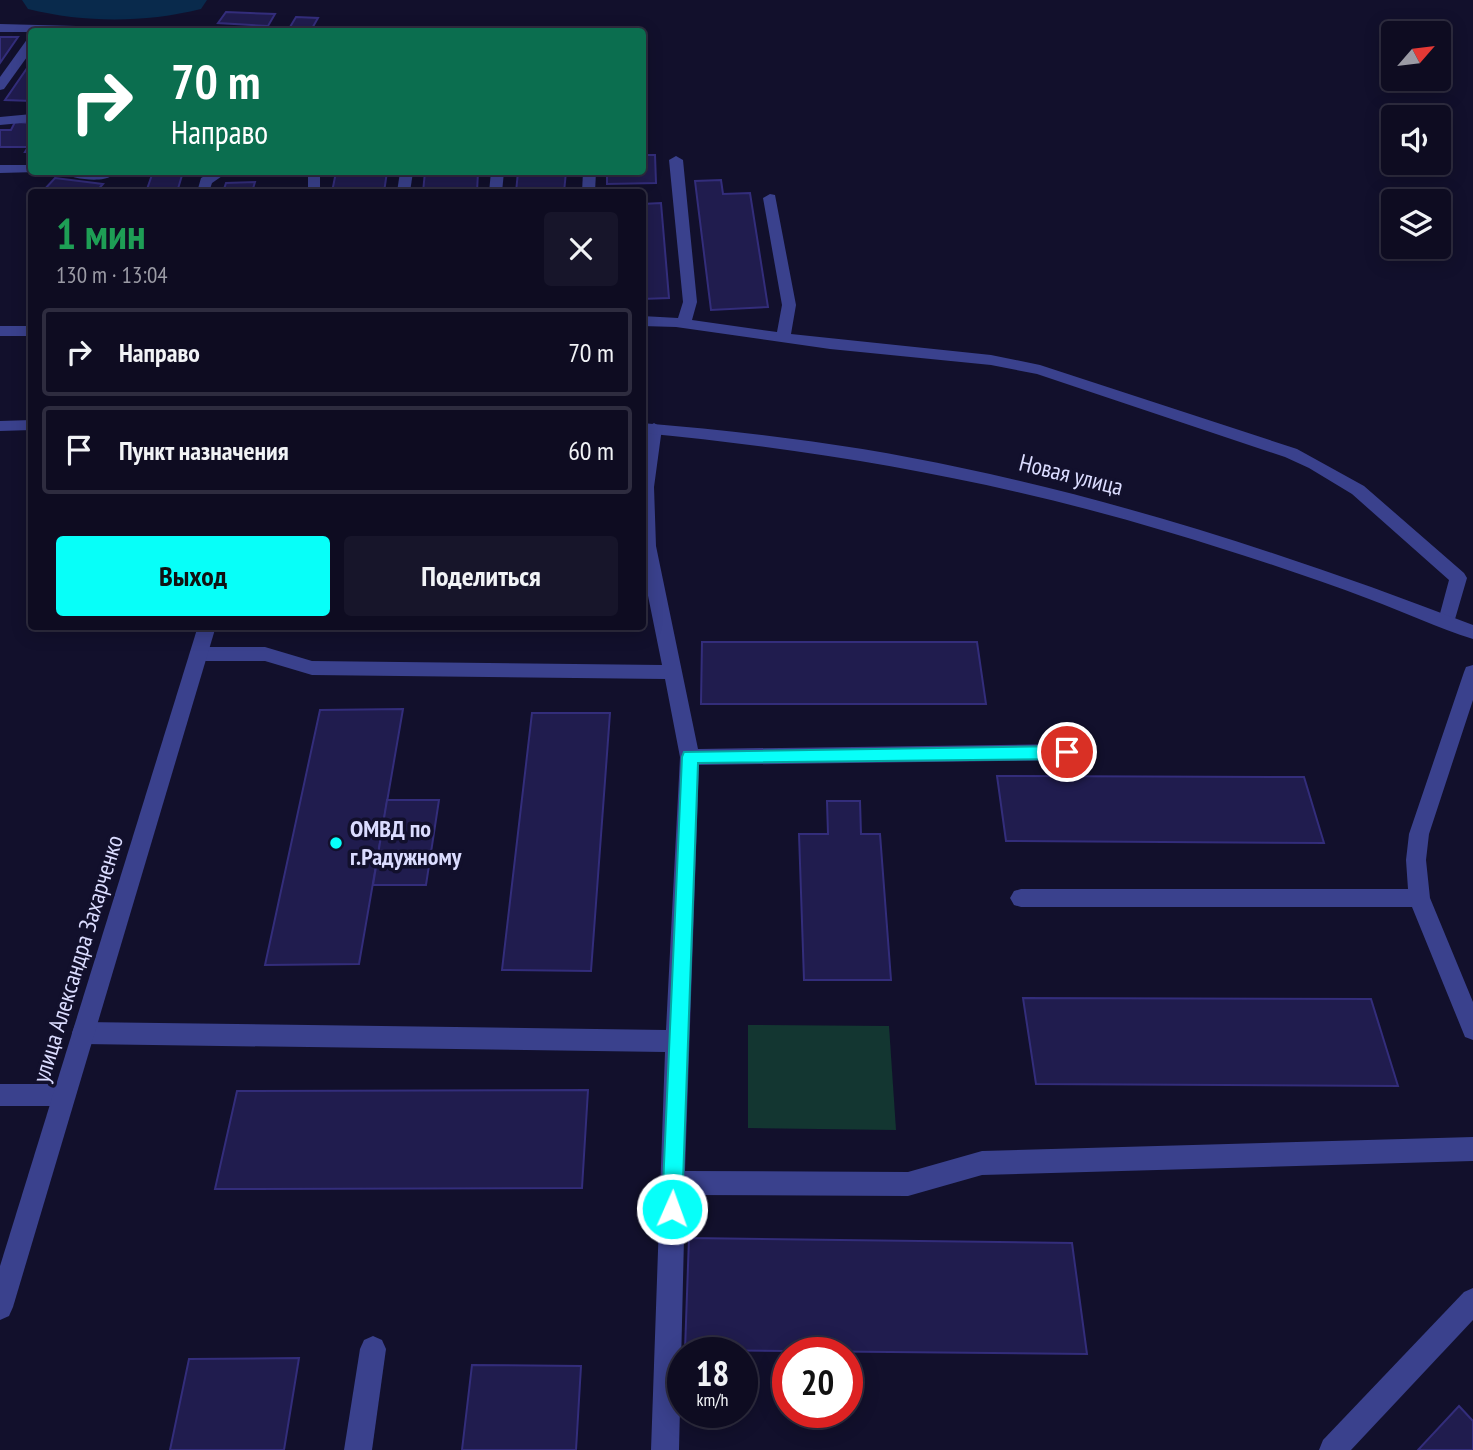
<!DOCTYPE html>
<html lang="ru">
<meta charset="utf-8">
<style>
body{margin:0;font-family:"PT Sans Narrow",sans-serif;background:#17152a;color:#f1f3f6;height:100vh;display:flex;flex-direction:column;font-size:26px;white-space:nowrap}
*{box-sizing:border-box;margin:0}
p{font-size:23px;color:#9b9ba5}
.icon{flex:none;width:38px;height:38px;fill:none;stroke:currentColor;stroke-width:2;stroke-linecap:round;stroke-linejoin:round}
.map{position:relative;flex:1;overflow:hidden}
.sheet{position:absolute;left:28px;top:189px;width:618px;height:441px;display:flex;flex-direction:column;background:#0e0c21;border-radius:7px;box-shadow:0 4px 18px #0003,0 0 0 2px #2e2c3f}
.sheet>*{flex:none}
.hud{position:absolute;left:28px;top:28px;width:618px;height:147px;border-radius:7px;box-shadow:0 4px 18px #0003,0 0 0 2px #2e2c3f;background:#0b6e4f;color:#fff;overflow:hidden}
.needle{width:46px;rotate:62deg}
.controls{position:absolute;left:1381px;top:21px;display:grid;gap:14px}
.controls a{display:grid;place-items:center;width:70px;height:70px;border-radius:7px;background:#0e0c21;box-shadow:0 4px 18px #0003,0 0 0 2px #2e2c3f;font-size:35px}
.speed{position:absolute;left:667px;top:1337px;display:flex;gap:14px;font-size:35px;font-weight:700;text-align:center}
.speed>*{display:grid;place-content:center;width:91px;height:91px;border-radius:50%;background:#0e0c21;box-shadow:0 4px 18px #0003,0 0 0 2px #2e2c3f;line-height:1}
.speed small{font-size:18px;font-weight:400}
.speed .limit{border:10px solid #d22;background:#fff;color:#111}
.pin{position:absolute;display:grid;place-items:center;width:60px;height:60px;color:#fff;margin:-30px;border:4px solid #fff;border-radius:50%;box-shadow:0 2px 7px #0007}
.me{position:absolute;width:77px;margin:-38px;rotate:2deg;stroke-linejoin:round;filter:drop-shadow(0 0 5px #0008)}
.turn{display:flex;align-items:center;gap:24px;height:147px;padding:0 28px;font-size:32px}
.turn .icon{width:91px;height:91px;stroke-width:2.5}
.turn b{display:block;font-size:49px;line-height:60px}
.round{display:grid;place-items:center;flex:none;width:74px;height:74px;border-radius:7px;background:#17152a}
.headline{display:flex;align-items:center;justify-content:space-between;height:119px;padding:0 28px}
h1{font-size:42px;font-weight:800;line-height:52px;color:#1e9e55}
.cta{display:flex;gap:14px;margin-top:auto;padding:14px 28px}
.cta a{flex:1;height:80px;border-radius:7px;background:#07fff9;color:#111;font-size:28px;font-weight:800;line-height:80px;text-align:center}
.cta a+a{background:#17152a;color:#f1f3f6}
ul{padding:0;list-style:none}
li{display:flex;align-items:center;gap:21px;height:88px;margin:0 14px 10px;padding:0 14px;border:4px solid #2e2c3f;border-radius:7px}
li div{flex:1}
li b{display:block;font-size:26px}
li em{font-style:normal}
.map>svg:first-child{display:block}
.green{fill:#133631}
.lines{fill:none;stroke-linecap:round;stroke-linejoin:round}
.river{fill:#092a4c;fill-rule:evenodd}
.building{fill:#201c4e;stroke:#332d7b;stroke-width:2}
.service{fill:#3a418d;fill-rule:evenodd}
.minor{fill:#3a418d;fill-rule:evenodd}
.tertiary{fill:#3a418d;fill-rule:evenodd}
.route{fill:#07fff9;stroke:#05a6a2;stroke-width:2}
.poi-dot{fill:#07fff9;stroke:#12102c;stroke-width:2.5}
.labels{text-anchor:middle;stroke-width:7;stroke-linejoin:round;paint-order:stroke}
.street-label{font-size:24px;fill:#dbdcff;stroke:#12102c}
.poi-label{font-size:24px;font-weight:bold;fill:#dbdcff;stroke:#12102c;text-anchor:start}
</style>
<div class="map">
<svg width="1473" height="1450" viewBox="0 0 1473 1450">
<rect width="100%" height="100%" fill="#12102c"/>
<polygon class="green" points="748,1025 889,1026 896,1130 748,1128"/>
<g class="lines">
<path class="river" d="M 22,0 L 207,0 L 201,9 C 144,23 85,23 28,9 Z"/>
</g>
<g class="building">
<polygon points="226,12 275,14 268,26 218,23"/>
<polygon points="296,17 318,18 310,32 287,32"/>
<polygon points="0,37 18,37 0,63"/>
<polygon points="32,61 32,101 5,100"/>
<polygon points="15,122 32,123 32,152 25,152 28,147 0,147 0,130 11,130"/>
<polygon points="642,155 655,155 656,183 607,184 607,172 642,172"/>
<polygon points="153,172 183,172 177,192 146,192"/>
<polygon points="336,172 387,172 384,192 332,192"/>
<polygon points="425,172 478,172 477,192 423,192"/>
<polygon points="518,172 566,172 564,192 516,192"/>
<polygon points="55,178 103,184 96,192 42,192"/>
<polygon points="721,180 723,194 750,193 768,307 711,310 695,181"/>
<polygon points="255,182 252,192 223,192 226,183"/>
<polygon points="661,203 669,298 642,299 642,204"/>
<polygon points="702,642 977,642 986,704 701,704"/>
<polygon points="403,709 359,964 265,965 320,710"/>
<polygon points="532,713 610,713 591,971 502,970"/>
<polygon points="997,776 1304,777 1324,843 1006,841"/>
<polygon points="387,800 439,800 426,885 373,885"/>
<polygon points="827,801 860,801 861,834 880,834 891,980 804,980 799,834 828,834"/>
<polygon points="1023,998 1371,999 1398,1086 1036,1084"/>
<polygon points="588,1090 582,1188 215,1189 237,1091"/>
<polygon points="689,1238 1072,1243 1087,1354 685,1350"/>
<polygon points="299,1358 284,1450 170,1450 189,1359"/>
<polygon points="472,1365 581,1366 576,1450 462,1450"/>
<polygon points="1459,1406 1473,1421 1473,1450 1418,1450"/>
</g>
<g class="lines">
<g class="service">
<polygon points="0,24 153,28 159,32 0,32"/>
<polygon points="217,28 254,28 260,32 211,32"/>
<polygon points="28,38 32,38 32,50 4,89 0,90 0,77"/>
<polygon points="32,114 32,122 0,125 0,117"/>
<polygon points="676,156 683,160 697,302 692,320 777,332 782,305 763,198 770,194 775,195 796,305 791,334 991,355 1040,365 1297,449 1364,486 1464,573 1467,578 1453,626 1441,626 1438,621 1449,580 1352,494 1309,468 1285,457 1037,374 991,365 830,349 676,327 642,326 642,316 678,318 683,302 669,160"/>
<polygon points="0,165 32,165 32,172 37,172 0,173"/>
<path d="M 61,172 L 100,172 L 111,176 C 102,183 70,179 61,172 Z"/>
<polygon points="212,172 228,172 212,183 209,192 197,192 201,178"/>
<polygon points="305,172 320,172 320,192 308,192 308,176"/>
<polygon points="400,172 413,172 410,192 397,192"/>
<polygon points="491,172 504,172 502,192 489,192"/>
<polygon points="583,172 596,172 595,192 582,192"/>
<rect x="0" y="326" width="32" height="10"/>
<polygon points="654,423 662,428 654,487 656,546 698,749 1067,744 1074,746 1077,752 1074,758 1067,760 699,765 685,1171 908,1172 982,1151 1473,1137 1473,1161 982,1175 908,1196 685,1195 679,1450 651,1450 665,1052 83,1044 75,1041 72,1033 75,1025 83,1022 666,1030 680,757 665,679 312,675 265,661 199,661 192,659 190,654 192,649 199,647 265,647 312,661 662,665 642,566 642,450 646,428"/>
<polygon points="1473,665 1473,700 1429,834 1426,860 1430,898 1473,1002 1473,1040 1465,1037 1412,907 1021,907 1014,905 1010,898 1014,891 1021,889 1408,889 1406,860 1409,834 1464,672 1466,667"/>
<polygon points="0,1084 63,1084 71,1087 75,1095 71,1103 63,1106 0,1106"/>
<polygon points="1473,1288 1473,1320 1351,1450 1319,1450 1323,1440 1464,1292"/>
<polygon points="373,1336 382,1340 386,1349 372,1450 344,1450 360,1349 364,1340"/>
</g>
<polygon class="minor" points="198,626 216,626 13,1307 9,1316 0,1320 0,1266"/>
<g class="tertiary">
<polygon points="32,420 32,430 0,431 0,421"/>
<path d="M 642,423 C 750,432 857,445 962,468 C 1137,505 1306,561 1473,625 L 1473,639 C 1438,628 1404,612 1369,599 C 1303,574 1235,552 1168,532 C 996,480 821,450 642,433 Z"/>
</g>
</g>
<polygon class="route" points="1067,746 1073,748 1075,752 1073,757 1067,759 698,763 682,1209 680,1217 672,1220 665,1217 662,1209 682,757 684,752"/>
<circle class="poi-dot" cx="336" cy="843" r="7"/>
<g class="labels">
<g class="street-label">
<text transform="translate(1071 475) rotate(14)" y="8">Новая улица</text>
<text transform="translate(78 959) rotate(-73)" y="8">улица Александра Захарченко</text>
</g>
<g class="poi-label">
<text x="350" y="837">ОМВД по<tspan x="350" dy="28">г.Радужному</tspan></text>
</g>
</g>
</svg>
<div class="controls">
<a><svg class="needle" viewBox="-14 -14 28 28"><path d="M0-13l5 13h-10z" fill="#e53935"/><path d="M0 13l5-13h-10z" fill="#9b9ba5"/></svg></a>
<a><svg class="icon" aria-label="sound" viewBox="0 0 24 24"><path d="M4 9h4l5-4v14l-5-4H4zM17 9q2 3 0 6"/></svg></a>
<a><svg class="icon" aria-label="layers" viewBox="0 0 24 24"><path d="M12 4l9 5-9 5-9-5zM3 14l9 5 9-5"/></svg></a>
</div>
<div class="speed"><div>18<small>km/h</small></div><div class="limit">20</div></div>
<div class="pin" style="left:1067px;top:752px;background:#d93025"><svg class="icon" aria-label="arrive" viewBox="0 0 24 24"><path d="M6 21V4h12l-3 4 3 4H6"/></svg></div>
<svg class="me" style="left:672px;top:1209px" viewBox="-20 -20 40 40"><circle r="17" fill="#07fff9" stroke="#fff" stroke-width="3"/><path d="M0-11L8 9 0 5-8 9z" fill="#fff"/></svg>
<div class="hud">
<div class="turn"><svg class="icon" aria-label="right" viewBox="0 0 24 24"><path d="M7 20v-9h11M14 6l5 5-5 5"/></svg><div><b>70 m</b>Направо</div></div>
</div>
<section class="sheet">
<div class="headline"><div><h1>1 мин</h1><p>130 m · 13:04</p></div><a class="round"><svg class="icon" aria-label="close" viewBox="0 0 24 24"><path d="M6 6l12 12M18 6L6 18"/></svg></a></div>
<ul>
<li><svg class="icon" aria-label="right" viewBox="0 0 24 24"><path d="M7 20v-9h11M14 6l5 5-5 5"/></svg><div><b>Направо</b></div><em>70 m</em></li>
<li><svg class="icon" aria-label="arrive" viewBox="0 0 24 24"><path d="M6 21V4h12l-3 4 3 4H6"/></svg><div><b>Пункт назначения</b></div><em>60 m</em></li>
</ul>
<div class="cta"><a>Выход</a><a>Поделиться</a></div>
</section>
</div>
